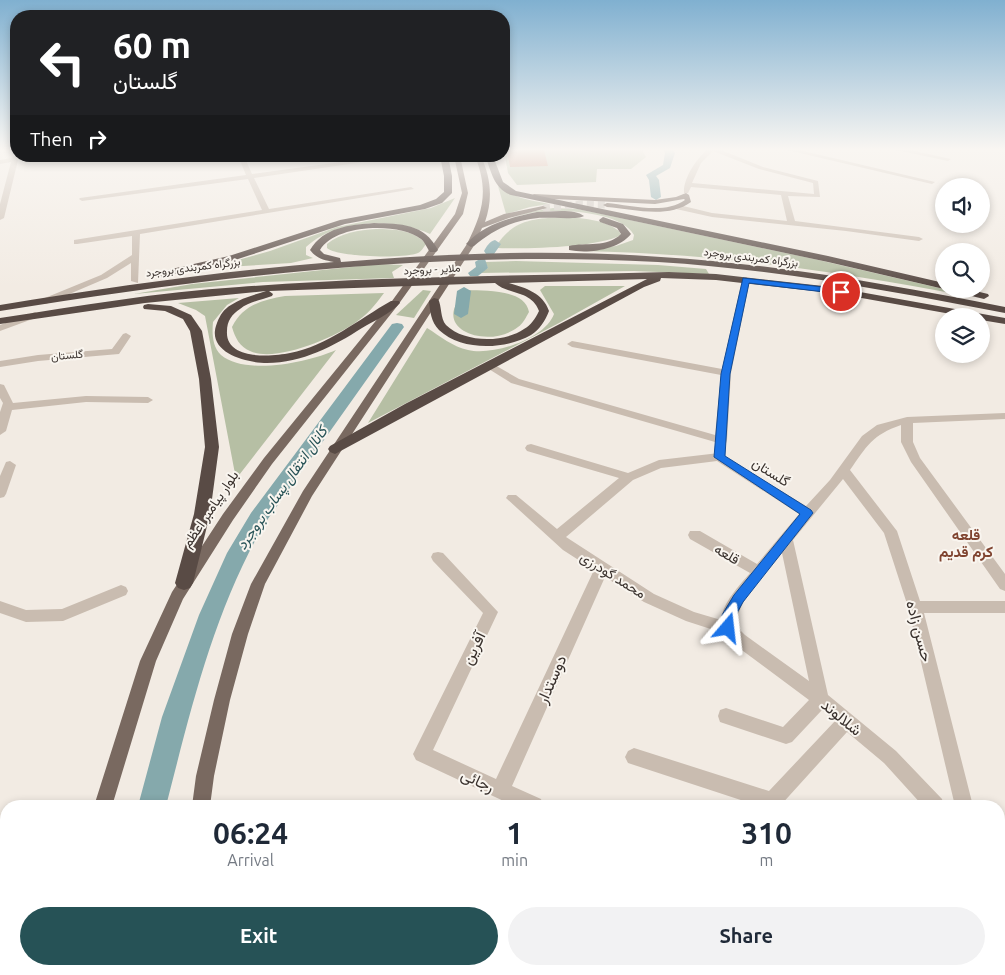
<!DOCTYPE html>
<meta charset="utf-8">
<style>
body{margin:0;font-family:Ubuntu,Vazirmatn,sans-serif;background:#f2f2f3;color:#1f2937;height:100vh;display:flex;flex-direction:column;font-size:19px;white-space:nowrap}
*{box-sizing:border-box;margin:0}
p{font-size:16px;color:#747a83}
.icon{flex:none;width:28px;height:28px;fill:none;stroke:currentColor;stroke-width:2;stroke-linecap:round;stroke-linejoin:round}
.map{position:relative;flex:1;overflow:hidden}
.drawer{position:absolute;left:0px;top:800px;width:1005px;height:175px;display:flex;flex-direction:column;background:#fff;border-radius:20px 20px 0 0;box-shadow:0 2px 8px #0003}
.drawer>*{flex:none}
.guide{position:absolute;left:10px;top:10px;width:500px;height:152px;border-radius:20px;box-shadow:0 2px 8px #0003;background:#202124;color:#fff;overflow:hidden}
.tools{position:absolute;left:935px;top:178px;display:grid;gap:10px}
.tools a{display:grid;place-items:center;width:55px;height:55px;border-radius:50%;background:#fff;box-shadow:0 2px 8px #0003;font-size:25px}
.pin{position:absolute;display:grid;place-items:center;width:42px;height:42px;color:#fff;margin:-21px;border:2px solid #fff;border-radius:50%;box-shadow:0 1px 5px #0007}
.me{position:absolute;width:55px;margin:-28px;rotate:17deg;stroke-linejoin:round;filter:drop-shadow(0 0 4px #0008)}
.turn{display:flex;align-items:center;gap:18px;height:105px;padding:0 20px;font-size:22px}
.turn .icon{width:65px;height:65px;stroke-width:2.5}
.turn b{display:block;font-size:35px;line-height:42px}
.then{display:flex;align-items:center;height:48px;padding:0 20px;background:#0003;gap:10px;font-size:19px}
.eta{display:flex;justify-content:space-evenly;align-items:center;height:85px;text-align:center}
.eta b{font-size:30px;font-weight:700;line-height:35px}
.cta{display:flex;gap:10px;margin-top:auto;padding:10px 20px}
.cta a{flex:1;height:58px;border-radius:30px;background:#265256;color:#fff;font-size:20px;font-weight:700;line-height:58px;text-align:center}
.cta a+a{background:#f2f2f3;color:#1f2937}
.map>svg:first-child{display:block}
.green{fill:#b6bfa4}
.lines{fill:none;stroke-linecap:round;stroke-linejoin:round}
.canal{fill:#85a9ac;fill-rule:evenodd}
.building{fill:#b9735a}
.major-tunnel{stroke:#cdc6bf;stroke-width:7;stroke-dasharray:7 4;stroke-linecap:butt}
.minor{fill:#c9bcb0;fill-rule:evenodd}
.major{fill:#796960;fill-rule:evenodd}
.highway{fill:#594b45;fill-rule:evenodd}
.route{fill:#1a73e8;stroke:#114b97}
.labels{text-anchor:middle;stroke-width:4;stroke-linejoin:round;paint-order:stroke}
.far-street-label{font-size:11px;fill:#39312d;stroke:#f9f5ef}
.street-label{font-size:14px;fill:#39312d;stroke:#f9f5ef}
.water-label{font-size:15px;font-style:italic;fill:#265256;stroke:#f9f5ef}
.neighbourhood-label{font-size:15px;font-weight:bold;fill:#7f432f;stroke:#f9f5ef}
.near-street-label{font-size:16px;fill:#39312d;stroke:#f9f5ef}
</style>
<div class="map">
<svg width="1005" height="975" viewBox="0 0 1005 975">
<rect width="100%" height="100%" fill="#f2ebe3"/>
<g class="green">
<polygon points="504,150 642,150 646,157 631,169 597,169 596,182 517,185 508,173"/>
<path d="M 498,186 C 513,198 530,200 549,204 L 530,207 L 506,214 Z"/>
<path d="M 455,198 L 430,234 C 395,217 335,219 306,247 L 306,255 L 313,258 L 291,263 L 209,268 L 270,251 L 337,227 L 431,208 Z"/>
<path d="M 553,208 L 578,209 L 814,259 L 961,293 L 961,295 C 836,271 710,253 582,251 L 616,246 L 633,240 L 634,235 C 622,211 559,209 537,212 C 524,214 511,218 499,222 L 530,212 Z"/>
<path d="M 562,217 C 581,218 604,219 619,231 L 621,235 C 597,248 524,249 495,248 C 512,220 531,219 562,217 Z"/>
<path d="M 376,229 C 394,229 414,230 426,244 C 423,248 422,251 418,253 C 405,259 336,257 327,248 L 327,244 C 340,233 359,230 376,229 Z"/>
<polygon points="516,261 658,265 706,269 709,274 634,271 479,273 488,268 485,262"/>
<polygon points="379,264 403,265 392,272 394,278 263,282 134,294 192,284"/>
<path d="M 545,286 L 625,286 L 559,323 L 368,423 L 427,328 C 440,336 453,347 468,350 C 493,356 545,339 554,314 L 540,290 Z"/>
<polygon points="423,290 431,291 414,318 396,315"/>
<path d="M 468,290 C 486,291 525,289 529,312 C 526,317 523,324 518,327 C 487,351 425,328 468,290 Z"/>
<path d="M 384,293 C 376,304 367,315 355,323 C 333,338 275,363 250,351 C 240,347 235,338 232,327 C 243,305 262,300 285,296 Z"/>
<path d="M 239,298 L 227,305 L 213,322 C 212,332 212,347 221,355 C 246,376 309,362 336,350 L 236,479 L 205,316 L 196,310 L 178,303 Z"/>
</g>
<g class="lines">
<g class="canal">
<polygon points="664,150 673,150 675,153 670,168 656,176 659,180 661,197 656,200 651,197 649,180 646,175 663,165 665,153"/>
<path d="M 495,240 L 501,244 L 494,254 L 486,254 L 484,251 C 487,246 489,242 495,240 Z"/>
<polygon points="481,258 485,259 488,268 478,276 470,276 468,273 476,267 475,262"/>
<polygon points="464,287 471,291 468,314 461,318 454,314 457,291"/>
<path d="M 397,323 L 402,324 L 404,327 L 265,523 C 214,610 191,709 166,806 L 138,806 L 162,717 L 199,615 L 227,553 L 251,513 L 392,324 Z"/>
<polygon points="105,969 137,969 136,975 104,975"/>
</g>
</g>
<polygon class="building" points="507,150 544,150 548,166 510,167"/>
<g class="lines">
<polyline class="major-tunnel" points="543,208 582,204 607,205"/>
<g class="minor">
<path d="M 707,150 L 721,150 L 763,167 L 818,181 L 820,197 L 788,196 L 795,221 L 919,237 L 923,239 L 919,241 L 846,231 L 712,217 L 676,209 L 675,207 L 679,205 L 712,213 L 787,221 L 781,195 L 691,187 L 688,193 L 684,193 C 683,179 696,159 707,150 ZM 713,151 L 759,169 L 813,183 L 814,194 L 692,183 L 701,163 Z"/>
<polygon points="787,150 799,150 935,182 932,184"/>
<polygon points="896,150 910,150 951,159 948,161"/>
<polygon points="16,154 16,156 19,156 18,160 4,218 0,220 0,204 11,162 0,164 0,160 12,158"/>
<polygon points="238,156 244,156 252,174 385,156 404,156 254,178 269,209 411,187 414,189 140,234 138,283 131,281 131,263 107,278 46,304 40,304 40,300 101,275 132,255 132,236 77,244 74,244 74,240 262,210 248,179 82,201 79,199 80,198 246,175"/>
<polygon points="746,277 750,280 731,373 727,440 724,450 716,450 715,442 511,383 484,366 489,363 493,364 519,379 715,435 721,375 572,347 567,344 572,341 722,369 742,280"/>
<polygon points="35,312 40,315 38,317 0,331 0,325"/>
<polygon points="126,333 131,336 119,354 38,361 0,367 0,361 38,355 112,349 123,334"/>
<polygon points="0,384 4,385 13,403 86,396 148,397 153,400 148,403 86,402 12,410 6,431 0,435 0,412 3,403 0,398"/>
<path d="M 1005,413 L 1005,419 L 913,423 L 913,442 L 920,458 L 1005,574 L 1005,591 L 1000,589 L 911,462 L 901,442 L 901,425 C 872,435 867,446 850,470 L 897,531 L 920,601 L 1005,601 L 1005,613 L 924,613 L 973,806 L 955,806 L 908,607 L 884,533 L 843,479 L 793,540 L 828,695 L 896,751 L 942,799 L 944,806 L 923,806 L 884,763 L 847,732 L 780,806 L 759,806 L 628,763 L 625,757 L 628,751 L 634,748 L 769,791 L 835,721 L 822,710 L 792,742 L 786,744 L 720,722 L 718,716 L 720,710 L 726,708 L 783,727 L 809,700 L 735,645 L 723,633 L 686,621 L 644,602 L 605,577 L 512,786 L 541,799 L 543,806 L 514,806 L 416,760 L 413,754 L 416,748 L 483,613 L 433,561 L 431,557 L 433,553 L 438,552 L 443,553 L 498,612 L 433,750 L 496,779 L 594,570 L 563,550 L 506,498 L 508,495 L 516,495 L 557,529 L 619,478 L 527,451 L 525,448 L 527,445 L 531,444 L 628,473 L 659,460 L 719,453 L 806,506 L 830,480 L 862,436 L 877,425 L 907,417 ZM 717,461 L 799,514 L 757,564 L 700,531 L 690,531 L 688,535 L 690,539 L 750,573 C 739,586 723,602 721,620 L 694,612 L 654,594 L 566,537 L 633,480 L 661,468 ZM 782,553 L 809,681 L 745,635 L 736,626 C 738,598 766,574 782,553 Z"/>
<polygon points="10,461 16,465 6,494 4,497 0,498 0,476 6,462"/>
<polygon points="121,585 126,587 128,591 126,595 63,621 26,622 0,613 0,601 26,610 62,609"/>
<polygon points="999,900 1005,902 1005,935 999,933"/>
<polygon points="838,969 868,969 871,975 841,975"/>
</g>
<g class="major">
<polygon points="454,156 460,156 468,193 463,214 398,305 272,464 233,520 183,599 156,661 112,806 94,806 140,661 172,592 223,514 264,458 392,301 455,214 462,193"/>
<path d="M 475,156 L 481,156 C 491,179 493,198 485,222 L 504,214 L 543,206 L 547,208 L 509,218 L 482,228 L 475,244 L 312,496 L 265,584 L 248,634 L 230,700 L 214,776 L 210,806 L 192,806 L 196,776 L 214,700 L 232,634 L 251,584 L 303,491 L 467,244 C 483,212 489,191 475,156 Z"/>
<path d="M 686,193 L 689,195 L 691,202 C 668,219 633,209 607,207 L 603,205 L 607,203 C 630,205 665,215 685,200 L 684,199 L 655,204 L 534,198 L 531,196 L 534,194 L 655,200 L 676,197 Z"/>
<polygon points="57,969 79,969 77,975 55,975"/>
<polygon points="170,969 192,969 191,975 169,975"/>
</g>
<g class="highway">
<polygon points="440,156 448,156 452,176 452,193 442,203 425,209 345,224 235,260 158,278 153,275 154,273 229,256 340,220 420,205 436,199 444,192 444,176"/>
<path d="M 485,156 L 493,156 L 503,182 L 516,191 L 828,256 L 944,283 L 944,289 L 945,289 L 944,289 L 828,262 L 511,195 C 493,188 492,172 485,156 Z"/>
<path d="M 537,212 C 550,212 574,208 584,216 C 579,220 548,217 538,218 C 514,220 493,230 474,246 L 471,247 L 466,244 C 484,224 512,217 537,212 Z"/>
<path d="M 603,217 L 623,224 L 631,234 C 618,250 588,254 569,250 L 569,246 C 586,242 607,248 621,234 L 617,228 L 600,222 L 599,220 Z"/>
<path d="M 374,223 C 401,224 424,223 438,250 L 436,252 L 430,252 C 427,248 425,242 421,239 C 399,222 335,224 320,250 L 324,254 L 340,258 L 341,262 C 447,253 555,249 661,257 C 777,264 891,285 1005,307 L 1005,313 C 890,291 775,269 658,262 C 437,250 217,276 0,311 L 0,305 C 111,287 222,271 334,262 C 324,260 317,259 310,250 C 324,227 349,225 374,223 Z"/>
<path d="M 669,272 L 716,274 L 823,286 L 828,289 L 823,292 L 716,280 L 661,278 L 660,281 L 644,287 L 335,454 L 330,452 L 328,449 L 330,446 L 405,404 L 647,279 L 509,283 C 526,288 543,293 549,311 C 545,321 540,329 531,335 C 505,350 461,351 439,330 C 431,322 430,311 429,301 L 434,298 L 438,299 C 442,306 440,318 446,325 C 464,343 504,343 524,329 C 531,325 535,319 539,311 C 531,290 508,295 495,283 L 269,291 L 273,294 L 272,296 C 261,300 249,302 240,309 C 232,314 227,321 227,331 C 225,360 271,357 290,353 C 327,346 359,319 391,301 L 399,301 L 400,303 C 391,313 374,321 362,328 C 334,346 302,363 267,363 C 245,363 205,352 217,323 C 220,315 224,309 231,305 C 241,298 254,295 266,291 L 145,303 L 0,324 L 0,318 C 79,306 159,292 239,287 C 382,276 526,276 669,272 Z"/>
<polygon points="950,289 967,289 988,294 989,296 984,299 951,291"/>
<polygon points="860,292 1005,318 1005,324 981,320 981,316 962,316 856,297 855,295 856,293"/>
<polygon points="148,304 171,306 191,315 202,331 211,379 219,447 210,514 193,583 190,588 184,590 178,588 175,583 194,514 205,447 199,379 190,331 183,319 165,311 144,309 143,307 144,305"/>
</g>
</g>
<linearGradient id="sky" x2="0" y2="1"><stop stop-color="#80b0d0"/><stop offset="0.52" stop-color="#f9f6f2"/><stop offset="1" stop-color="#f9f6f2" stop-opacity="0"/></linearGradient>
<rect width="1005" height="287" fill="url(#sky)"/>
<polygon class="route" points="743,278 841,289 845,292 841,294 749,283 730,374 725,456 811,510 813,513 743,602 736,615 733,632 728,633 723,632 721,628 722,615 734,595 800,514 714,457 721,374"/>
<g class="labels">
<g class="far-street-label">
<text transform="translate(751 257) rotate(7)" y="4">بزرگراه کمربندی بروجرد</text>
<text transform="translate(193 267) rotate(-7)" y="4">بزرگراه کمربندی بروجرد</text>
<text transform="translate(432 269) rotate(-3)" y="4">ملایر - بروجرد</text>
<text transform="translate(67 355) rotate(-5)" y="4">گلستان</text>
</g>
<g class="street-label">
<text transform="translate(771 472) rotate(32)" y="5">گلستان</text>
<text transform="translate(210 509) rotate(-56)" y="5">بلوار پیامبر اعظم</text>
<text transform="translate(727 554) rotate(30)" y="5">قلعه</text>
<text transform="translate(613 575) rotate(32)" y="5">محمد گودرزی</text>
</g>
<g class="water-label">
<text transform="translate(282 488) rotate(-55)" y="5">کانال انتقال پساب بروجرد</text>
</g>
<g class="neighbourhood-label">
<text x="966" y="540">قلعه<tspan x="966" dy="17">کرم قدیم</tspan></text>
</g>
<g class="near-street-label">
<text transform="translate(920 631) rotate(75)" y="6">حسن زاده</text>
<text transform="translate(473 648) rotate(-64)" y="6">آفرین</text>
<text transform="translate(551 679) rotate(-66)" y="6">دوستدار</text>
<text transform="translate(842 717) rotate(40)" y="6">شلالوند</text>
<text transform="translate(478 780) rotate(25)" y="6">رجائی</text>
</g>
</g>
</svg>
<div class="tools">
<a><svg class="icon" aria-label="sound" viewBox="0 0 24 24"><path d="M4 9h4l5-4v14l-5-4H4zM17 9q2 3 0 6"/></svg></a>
<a><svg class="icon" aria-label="search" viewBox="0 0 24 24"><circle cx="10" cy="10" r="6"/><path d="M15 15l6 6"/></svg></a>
<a><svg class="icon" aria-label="layers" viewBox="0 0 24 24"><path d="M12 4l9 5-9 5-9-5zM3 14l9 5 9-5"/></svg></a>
</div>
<div class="pin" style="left:841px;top:292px;background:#d93025"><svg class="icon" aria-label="arrive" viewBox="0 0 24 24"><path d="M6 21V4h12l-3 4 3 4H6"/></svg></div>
<svg class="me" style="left:728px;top:628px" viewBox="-20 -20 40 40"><path d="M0-17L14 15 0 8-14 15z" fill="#1a73e8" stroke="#fff" stroke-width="4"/></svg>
<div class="guide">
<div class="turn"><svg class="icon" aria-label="left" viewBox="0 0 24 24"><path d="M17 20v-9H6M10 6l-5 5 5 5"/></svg><div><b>60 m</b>گلستان</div></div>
<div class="then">Then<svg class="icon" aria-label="right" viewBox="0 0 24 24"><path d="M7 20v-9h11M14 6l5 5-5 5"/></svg></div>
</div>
<section class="drawer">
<div class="eta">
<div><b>06:24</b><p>Arrival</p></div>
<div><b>1</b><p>min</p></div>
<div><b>310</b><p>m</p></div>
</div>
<div class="cta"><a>Exit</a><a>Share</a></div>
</section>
</div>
